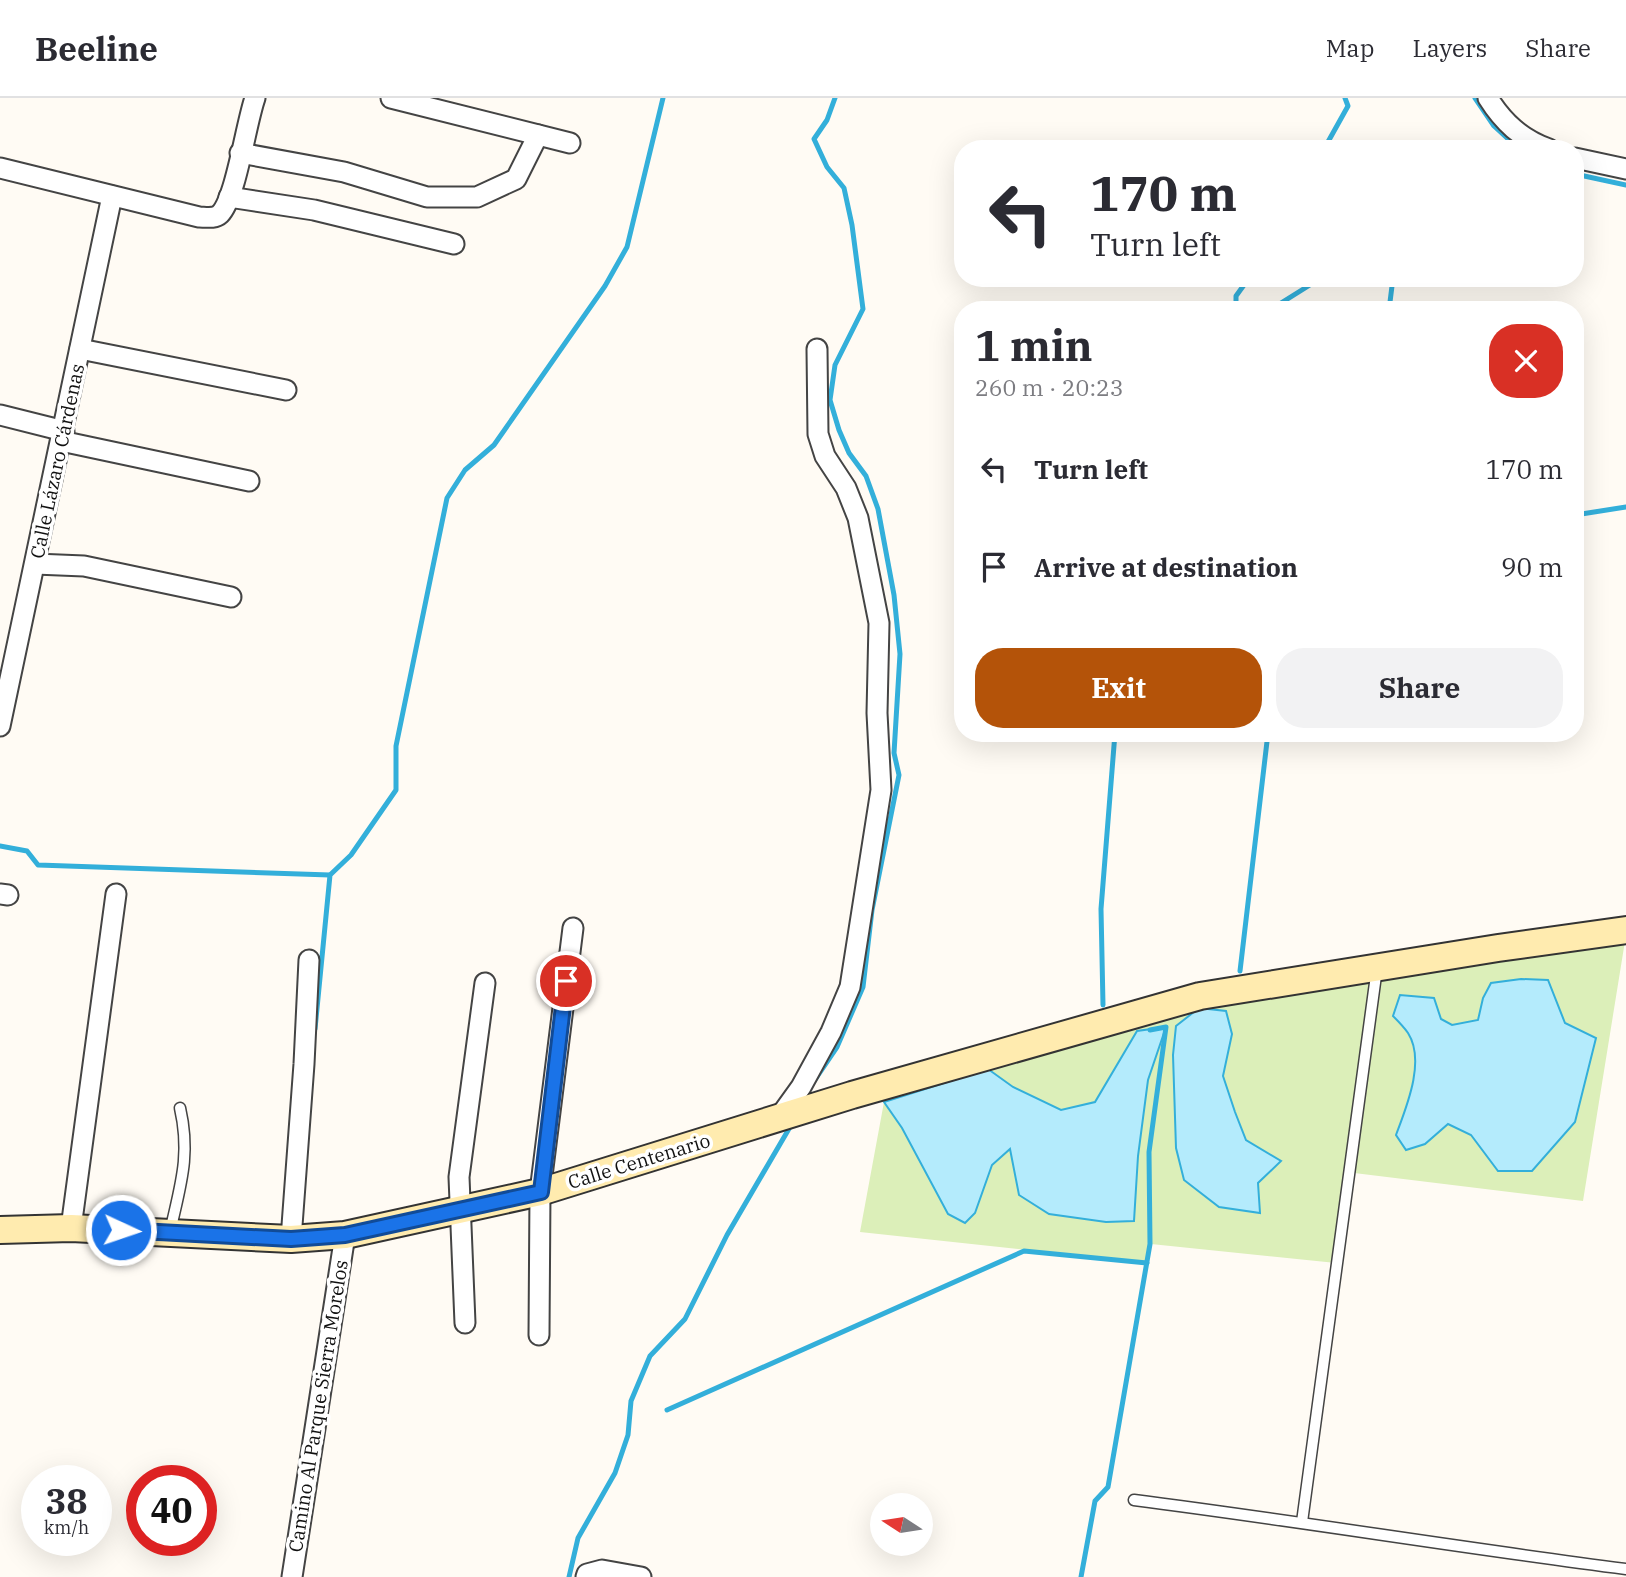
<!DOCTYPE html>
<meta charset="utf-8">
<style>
body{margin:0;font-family:"IBM Plex Serif",serif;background:#f2f2f3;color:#2b2b33;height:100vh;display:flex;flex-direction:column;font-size:26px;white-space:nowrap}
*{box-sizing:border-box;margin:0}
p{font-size:23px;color:#7c7c81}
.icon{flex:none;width:38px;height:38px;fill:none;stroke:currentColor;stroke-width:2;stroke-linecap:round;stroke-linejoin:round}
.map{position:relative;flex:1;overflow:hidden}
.drawer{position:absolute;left:954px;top:203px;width:630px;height:441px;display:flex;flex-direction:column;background:#fff;border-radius:28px;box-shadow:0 7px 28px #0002}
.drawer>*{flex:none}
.banner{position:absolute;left:954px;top:42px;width:630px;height:147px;border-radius:28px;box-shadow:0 7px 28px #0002;background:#fff;color:#2b2b33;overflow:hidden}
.needle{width:46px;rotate:282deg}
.controls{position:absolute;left:870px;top:1395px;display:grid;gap:14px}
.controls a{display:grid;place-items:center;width:63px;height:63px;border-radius:50%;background:#fff;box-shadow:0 7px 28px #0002;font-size:35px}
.speed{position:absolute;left:21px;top:1367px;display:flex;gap:14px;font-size:35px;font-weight:700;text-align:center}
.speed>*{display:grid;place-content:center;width:91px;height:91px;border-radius:50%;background:#fff;box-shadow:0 7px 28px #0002;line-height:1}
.speed small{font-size:18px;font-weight:400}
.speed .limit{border:10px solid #d22;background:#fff;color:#111}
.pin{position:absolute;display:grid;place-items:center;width:60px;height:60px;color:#fff;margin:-30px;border:4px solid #fff;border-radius:50%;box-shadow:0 2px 7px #0007}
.me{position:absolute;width:77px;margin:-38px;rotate:93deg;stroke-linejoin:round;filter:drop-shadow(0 0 5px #0008)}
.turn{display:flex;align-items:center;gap:24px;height:147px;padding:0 21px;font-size:32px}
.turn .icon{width:91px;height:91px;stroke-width:2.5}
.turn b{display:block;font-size:49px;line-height:60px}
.round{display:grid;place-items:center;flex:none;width:74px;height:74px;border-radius:28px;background:#f2f2f3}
.summary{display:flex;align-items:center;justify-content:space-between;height:119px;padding:0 21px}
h1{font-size:42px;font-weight:800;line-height:52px}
.primary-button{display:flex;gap:14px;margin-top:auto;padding:14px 21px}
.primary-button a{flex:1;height:80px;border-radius:28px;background:#b45309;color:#fff;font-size:28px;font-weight:800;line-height:80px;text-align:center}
.primary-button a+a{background:#f2f2f3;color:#2b2b33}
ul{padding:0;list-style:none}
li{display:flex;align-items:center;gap:21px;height:98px;padding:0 21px}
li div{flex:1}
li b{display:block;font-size:26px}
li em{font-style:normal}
header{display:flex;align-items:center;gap:42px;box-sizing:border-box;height:98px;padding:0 35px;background:#fff;border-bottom:2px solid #e1e1e2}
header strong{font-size:33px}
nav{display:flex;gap:38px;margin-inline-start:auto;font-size:24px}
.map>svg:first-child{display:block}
.green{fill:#dcefb9}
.water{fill:#b4ebfc;stroke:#33afda;stroke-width:2}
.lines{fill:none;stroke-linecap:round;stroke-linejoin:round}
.stream{stroke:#33afda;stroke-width:5}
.lane-casing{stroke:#444;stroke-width:13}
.street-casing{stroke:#444;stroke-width:23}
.secondary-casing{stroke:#333;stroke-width:30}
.lane{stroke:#fff;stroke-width:10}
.street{stroke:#fff;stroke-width:19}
.secondary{stroke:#ffebaf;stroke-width:26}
.route-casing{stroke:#114b97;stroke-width:18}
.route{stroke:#1a73e8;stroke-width:12}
.labels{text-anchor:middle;stroke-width:7;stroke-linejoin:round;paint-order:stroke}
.street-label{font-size:19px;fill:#111;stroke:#fff}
</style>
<header>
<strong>Beeline</strong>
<nav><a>Map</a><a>Layers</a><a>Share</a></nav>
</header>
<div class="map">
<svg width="1626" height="1479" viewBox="0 0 1626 1479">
<rect width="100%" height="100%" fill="#fffbf4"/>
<polygon class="green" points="1625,843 1583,1103 1346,1074 1336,1165 1151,1146 1147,1165 860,1134 884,1004 1164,916"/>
<g class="water">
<path d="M 1521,881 L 1548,882 L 1565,925 L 1596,940 L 1575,1024 L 1532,1073 L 1498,1073 L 1471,1037 L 1448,1026 L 1425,1046 L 1406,1052 L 1396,1037 C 1406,1010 1426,963 1408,935 C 1404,929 1398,923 1393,918 L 1400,897 L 1434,900 L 1441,921 L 1452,927 L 1478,922 L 1483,900 L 1491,885 Z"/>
<polygon points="1199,910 1226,913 1232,936 1223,978 1235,1014 1246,1042 1281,1063 1258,1085 1260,1115 1219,1109 1184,1082 1176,1050 1173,957 1176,928"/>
<polygon points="1166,929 1148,982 1138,1058 1134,1123 1106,1124 1049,1116 1019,1097 1010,1051 992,1067 975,1115 965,1125 948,1116 902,1030 884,1004 988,971 1013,989 1061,1012 1095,1004 1137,933"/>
</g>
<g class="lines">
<g class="stream">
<polyline points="1475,0 1494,28 1519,51"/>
<polyline points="1324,51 1348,8 1345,0"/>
<polyline points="1575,76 1626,87"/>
<polyline points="1236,212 1236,198 1249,180"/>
<polyline points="1270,212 1321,180"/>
<polyline points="1389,212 1393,180"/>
<polyline points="1575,417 1626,409"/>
<polyline points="0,748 27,753 38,767 330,777"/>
<polyline points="1240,873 1268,635"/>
<polyline points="1103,907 1101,811 1115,635"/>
<polyline points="315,931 330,777 351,757 396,692 396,648 447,400 465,372 494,347 605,188 627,149 663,0"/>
<polyline points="814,983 837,949 863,889 872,812 899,677 894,655 900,556 894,497 878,411 866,378 849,355 839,332 830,302 835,267 863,211 852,127 844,90 827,69 814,41 827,22 835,0"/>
<polyline points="667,1312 1024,1153 1147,1165"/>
<polyline points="569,1479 578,1440 615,1375 628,1337 631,1303 650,1258 685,1221 727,1137 790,1029"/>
<polyline points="1081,1479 1095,1403 1108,1389 1150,1146 1149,1054 1166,929 1150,932"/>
</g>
<g class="lane-casing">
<g id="lane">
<path d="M 170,1134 C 180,1088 191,1058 180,1010"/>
<path d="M 1134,1402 C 1298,1423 1462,1450 1626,1471"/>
<polyline points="1302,1424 1377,870"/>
</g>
</g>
<g class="street-casing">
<g id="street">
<polyline points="391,0 570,45"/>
<path d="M 1488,0 C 1503,24 1521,41 1549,51"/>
<polyline points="240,55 344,74 427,99 477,99 516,81 538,37"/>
<polyline points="1575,60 1626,71"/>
<path d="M 0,70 L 199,119 C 205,119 215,121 220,116 C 236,100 246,25 255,0"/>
<polyline points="229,99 314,112 454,146"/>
<polyline points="80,251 286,292"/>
<polyline points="0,317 64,333"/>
<polyline points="61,343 249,383"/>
<polyline points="35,466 84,468 231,499"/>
<polyline points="0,628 112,98"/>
<polyline points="0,796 8,797"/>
<polyline points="778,1021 801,989 831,934 850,889 881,692 877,615 879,525 858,420 846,390 825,358 818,336 817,251"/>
<polyline points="71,1130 116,796"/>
<polyline points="291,1141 304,966 309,862"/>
<polyline points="465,1225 459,1079 485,885"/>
<polyline points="539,1237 540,1094 573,830"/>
<polyline points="292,1479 345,1137"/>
<polyline points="586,1479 587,1476 602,1472 641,1479"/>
</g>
</g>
<g class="secondary-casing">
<polyline id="secondary" points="0,1132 71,1130 291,1141 345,1137 540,1094 852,997 1200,898 1498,850 1626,832"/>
</g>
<use href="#lane" class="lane"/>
<use href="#street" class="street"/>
<use href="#secondary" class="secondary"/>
</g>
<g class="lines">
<g class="route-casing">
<polyline id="route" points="121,1132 291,1141 345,1137 541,1094 566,883"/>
</g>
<use href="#route" class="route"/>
</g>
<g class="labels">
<g class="street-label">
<text transform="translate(57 363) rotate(-78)" y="7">Calle Lázaro Cárdenas</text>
<text transform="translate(639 1063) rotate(-17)" y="7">Calle Centenario</text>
<text transform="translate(318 1308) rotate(-81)" y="7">Camino Al Parque Sierra Morelos</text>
</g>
</g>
</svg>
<div class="controls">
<a><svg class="needle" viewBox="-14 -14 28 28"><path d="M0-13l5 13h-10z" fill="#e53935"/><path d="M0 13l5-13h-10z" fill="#7c7c81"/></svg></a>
</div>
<div class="speed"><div>38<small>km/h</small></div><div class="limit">40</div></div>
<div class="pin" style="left:566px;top:883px;background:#d93025"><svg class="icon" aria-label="arrive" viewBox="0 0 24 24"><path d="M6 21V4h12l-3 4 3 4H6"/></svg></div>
<svg class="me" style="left:121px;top:1132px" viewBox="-20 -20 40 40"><circle r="17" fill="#1a73e8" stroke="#fff" stroke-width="3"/><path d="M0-11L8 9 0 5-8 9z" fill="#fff"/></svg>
<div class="banner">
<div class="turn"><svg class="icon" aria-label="left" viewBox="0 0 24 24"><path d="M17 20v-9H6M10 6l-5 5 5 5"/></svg><div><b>170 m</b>Turn left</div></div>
</div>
<section class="drawer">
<div class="summary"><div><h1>1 min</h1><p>260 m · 20:23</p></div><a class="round" style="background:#d93025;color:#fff"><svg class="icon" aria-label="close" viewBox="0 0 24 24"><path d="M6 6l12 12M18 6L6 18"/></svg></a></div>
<ul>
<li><svg class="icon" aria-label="left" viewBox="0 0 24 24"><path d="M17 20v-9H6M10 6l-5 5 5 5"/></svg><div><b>Turn left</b></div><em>170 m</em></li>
<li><svg class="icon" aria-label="arrive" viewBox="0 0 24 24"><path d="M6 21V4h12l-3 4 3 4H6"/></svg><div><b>Arrive at destination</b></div><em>90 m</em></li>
</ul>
<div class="primary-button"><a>Exit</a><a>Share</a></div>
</section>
</div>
